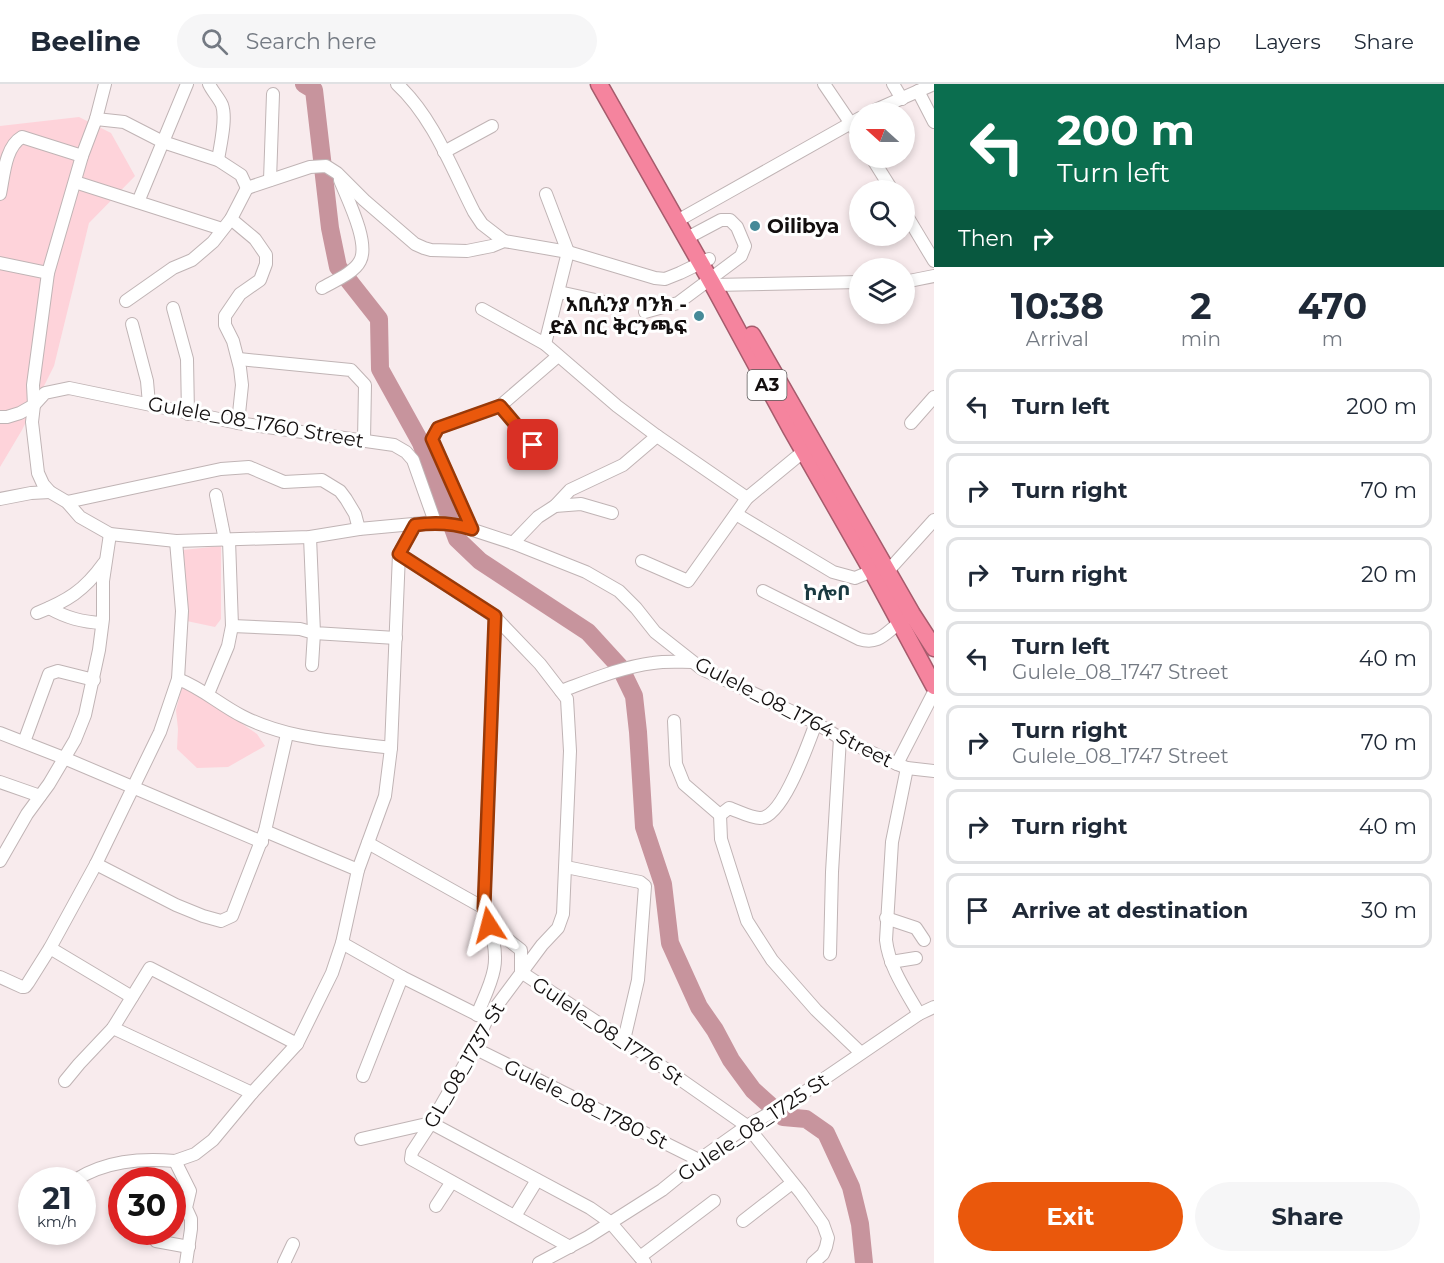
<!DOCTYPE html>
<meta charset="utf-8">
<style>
body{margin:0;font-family:Montserrat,"Noto Sans Ethiopic",sans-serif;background:#f6f6f7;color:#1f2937;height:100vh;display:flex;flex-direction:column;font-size:22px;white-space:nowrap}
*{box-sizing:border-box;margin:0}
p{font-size:20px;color:#747a83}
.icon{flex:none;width:33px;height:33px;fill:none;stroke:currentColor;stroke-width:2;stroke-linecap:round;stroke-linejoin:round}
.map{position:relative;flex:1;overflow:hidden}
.details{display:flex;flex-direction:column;background:#fff;width:510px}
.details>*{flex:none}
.guide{background:#0b6e4f;color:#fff;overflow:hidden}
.needle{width:39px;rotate:291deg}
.buttons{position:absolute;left:849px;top:18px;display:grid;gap:12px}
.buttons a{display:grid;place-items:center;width:66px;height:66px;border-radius:50%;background:#fff;box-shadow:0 3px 9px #0003;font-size:30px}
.speed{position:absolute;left:18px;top:1083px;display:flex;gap:12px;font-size:30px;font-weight:700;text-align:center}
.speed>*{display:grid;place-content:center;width:78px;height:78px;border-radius:50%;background:#fff;box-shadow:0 3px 9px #0003;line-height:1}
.speed small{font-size:15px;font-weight:400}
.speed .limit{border:9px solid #d22;background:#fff;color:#111}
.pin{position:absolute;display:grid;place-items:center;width:51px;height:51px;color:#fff;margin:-26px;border-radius:12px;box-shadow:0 3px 9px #0006}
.me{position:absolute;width:66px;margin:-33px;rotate:351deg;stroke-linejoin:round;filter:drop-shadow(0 0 4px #0008)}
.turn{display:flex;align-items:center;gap:21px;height:126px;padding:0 24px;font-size:27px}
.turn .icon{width:78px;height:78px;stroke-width:2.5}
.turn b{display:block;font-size:42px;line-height:51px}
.then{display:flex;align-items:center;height:57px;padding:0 24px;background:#0003;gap:12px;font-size:22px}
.eta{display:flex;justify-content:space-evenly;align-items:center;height:102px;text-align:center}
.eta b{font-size:36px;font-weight:700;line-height:42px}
.button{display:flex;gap:12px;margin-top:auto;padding:12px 24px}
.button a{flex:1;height:69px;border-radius:36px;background:#ea580c;color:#fff;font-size:24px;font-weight:700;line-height:69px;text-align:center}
.button a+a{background:#f6f6f7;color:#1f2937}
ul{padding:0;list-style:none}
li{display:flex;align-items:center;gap:18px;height:75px;margin:0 12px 9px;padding:0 12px;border:3px solid #e0e1e3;border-radius:12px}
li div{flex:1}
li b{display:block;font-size:22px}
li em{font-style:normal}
header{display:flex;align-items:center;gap:36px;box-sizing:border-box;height:84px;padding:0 30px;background:#fff;border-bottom:2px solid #e0e1e3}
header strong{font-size:28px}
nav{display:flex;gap:33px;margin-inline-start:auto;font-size:21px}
.search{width:420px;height:54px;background:#f6f6f7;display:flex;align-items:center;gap:15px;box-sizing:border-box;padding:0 21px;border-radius:33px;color:#747a83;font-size:22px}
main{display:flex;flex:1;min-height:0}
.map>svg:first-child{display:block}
.green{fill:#fed3da}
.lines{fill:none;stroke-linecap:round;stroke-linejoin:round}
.river{stroke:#c7949d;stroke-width:18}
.minor-casing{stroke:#c0b4b5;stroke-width:14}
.highway-casing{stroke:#a65b6c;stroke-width:19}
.minor{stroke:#fff;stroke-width:12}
.highway{stroke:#f5849e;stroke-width:16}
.route-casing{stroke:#983908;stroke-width:15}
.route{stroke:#ea580c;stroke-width:10}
.poi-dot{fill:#468a98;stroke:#fff;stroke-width:2}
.labels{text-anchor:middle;stroke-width:6;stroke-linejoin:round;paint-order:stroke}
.shield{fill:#fff;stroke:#5a5757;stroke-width:1.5}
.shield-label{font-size:18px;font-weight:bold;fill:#130f0f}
.poi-label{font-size:20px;font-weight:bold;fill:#130f0f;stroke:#fff;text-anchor:start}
.street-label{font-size:20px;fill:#130f0f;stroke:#fff}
.neighbourhood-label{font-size:21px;font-weight:bold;fill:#1a3a41;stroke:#fff}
</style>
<header>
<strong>Beeline</strong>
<div class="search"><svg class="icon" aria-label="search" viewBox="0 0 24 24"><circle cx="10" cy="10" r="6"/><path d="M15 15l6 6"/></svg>Search here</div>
<nav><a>Map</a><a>Layers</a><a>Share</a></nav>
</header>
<main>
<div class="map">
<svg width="934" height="1179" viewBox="0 0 934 1179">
<rect width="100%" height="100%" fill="#f8ebed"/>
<g class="green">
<polygon points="79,33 111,49 135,92 89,139 54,282 22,346 0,383 0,42"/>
<polygon points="221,462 221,535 215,543 182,536 183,466"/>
<polygon points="185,601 257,650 265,662 228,683 197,684 177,665 178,645 176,626 182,603"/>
</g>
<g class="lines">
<polyline class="river" points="304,0 314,6 330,144 338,183 379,235 380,285 421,359 457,455 480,477 588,548 620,583 634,612 638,648 644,743 663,800 670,859 699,923 715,946 731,976 753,1006 783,1033 806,1035 826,1049 851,1103 860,1140 864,1179"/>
<g class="minor-casing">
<g id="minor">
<polyline points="105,0 96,35 82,72 48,189 33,301 34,321 32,338 38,389 43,400 50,408 67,418 80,433 110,450 176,457 310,453 359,445 435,438 458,441 513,459 586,488 619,507 636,524 655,548 702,585 816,639 840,654 897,680 907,684 934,687"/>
<path d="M 209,0 C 212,7 219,14 222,21 C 227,35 220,62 218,76"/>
<path d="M 397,0 C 433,33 452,85 474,128 L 482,140 L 504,157"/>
<polyline points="824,0 860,53"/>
<polyline points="893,0 902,15"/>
<polyline points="918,7 934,38"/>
<polyline points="871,28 934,0"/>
<polyline points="96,35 124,38 163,58 218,76 241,91 247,104"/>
<polyline points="444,68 492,42"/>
<polyline points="872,74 892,106"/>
<polyline points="270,96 273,10"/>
<polyline points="75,98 222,145"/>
<polyline points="247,104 310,83 326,82 337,89 364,116 415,160 424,164 431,166 467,167 492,162 504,157 568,168 655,194 665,195 680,189 709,175"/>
<path d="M 0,110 C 4,91 5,63 22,53 L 82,72"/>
<polyline points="546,110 568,168"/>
<polyline points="138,118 187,0"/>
<polyline points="904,127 934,177"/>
<polyline points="231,135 255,155 266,171 266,180 260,196 240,210 225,232 225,241 233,257 240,284 242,301 238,339"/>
<polyline points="677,137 860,34"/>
<polyline points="0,179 48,189"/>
<polyline points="904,198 934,192"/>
<polyline points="713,201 860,198"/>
<path d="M 322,204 C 334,197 354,189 360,177 C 370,159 347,114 340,96"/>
<polyline points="559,208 609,219"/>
<polyline points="126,217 173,184 192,176 213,158 231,135 247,104"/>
<polyline points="173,224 187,275 188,330"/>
<polyline points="482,225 545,260 617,322 657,352 747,414"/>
<polyline points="645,228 678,219 741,172 745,162 737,143 730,136 721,136 687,154"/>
<polyline points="132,240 147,297 149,320"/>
<polyline points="545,260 568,168"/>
<polyline points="239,275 351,286 365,301 364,356"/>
<polyline points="500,322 533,361"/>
<polyline points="0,333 7,333 20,329 34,321 45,309 69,304 238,339 394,361 406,368 413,376 435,438"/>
<polyline points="911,339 934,313"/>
<polyline points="216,411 225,456"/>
<polyline points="0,415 31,409 50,408"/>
<polyline points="67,418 221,385 249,383 284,398 322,396 340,407 346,415 355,430 359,445"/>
<polyline points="555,422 581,420 612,429"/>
<polyline points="736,430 833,488 855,494 872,487"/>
<polyline points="472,445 432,355 438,344 500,322 558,272"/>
<polyline points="310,453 314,549 396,554"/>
<polyline points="513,459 538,433 555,422 570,406 623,381 657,352"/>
<polyline points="399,470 495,533 540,580 567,615 570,667 563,830 558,844 542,861 487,935 474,964 431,1039 412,1068 411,1075 570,1163"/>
<polyline points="642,477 688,497 747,414 804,367"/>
<polyline points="888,487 934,436"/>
<path d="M 763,507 L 859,555 C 881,562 887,546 905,535"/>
<path d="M 49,524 C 67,534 82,538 102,539"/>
<path d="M 37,529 C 67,517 84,507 104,479"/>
<polyline points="232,542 300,545 314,549 312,581"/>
<path d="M 178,595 C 202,604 220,621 242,632 C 288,656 341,657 391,664"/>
<path d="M 561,607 C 591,596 622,583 653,579 C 666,577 679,578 692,578"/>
<polyline points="208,610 228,562 232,542 229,456"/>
<polyline points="674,637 676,680 684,700 720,731"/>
<polyline points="0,649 64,674 262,758"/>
<polyline points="24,658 49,590 58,587 94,596"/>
<polyline points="897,680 934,608"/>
<path d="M 907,684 L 892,758 L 886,856 C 889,883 906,907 919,930"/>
<polyline points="0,698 40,712"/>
<polyline points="720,731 721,755 747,837 772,876 816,926 861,969"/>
<path d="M 720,731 L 729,724 C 738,727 751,734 760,734 C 783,734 809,657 816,639"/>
<polyline points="265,747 358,786"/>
<polyline points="368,759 484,824"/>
<polyline points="0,777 27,730 49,700 75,656 85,631 99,566 103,535 103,497 110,450"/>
<polyline points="96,780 176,821 203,832 221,837 232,832 265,747 287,650"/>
<polyline points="566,783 640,798 645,802 638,896 624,956"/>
<polyline points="886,834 916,844 924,856"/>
<polyline points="489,841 521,866 521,888"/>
<polyline points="342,859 402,893 484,934"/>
<polyline points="50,864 132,913"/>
<polyline points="830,870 832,788 840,654"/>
<polyline points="891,878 916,874"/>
<polyline points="521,888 624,956 747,1042 801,1109 823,1140 828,1154 826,1163 823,1170 813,1179"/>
<polyline points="0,893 22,903 25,903 28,899 50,864 96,780 160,648 178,595 182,527 176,457"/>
<path d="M 477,931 C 483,916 491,901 494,885 C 498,865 490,843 484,824 L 495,533"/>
<polyline points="113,944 252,1009"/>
<polyline points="474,964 699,1076"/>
<polyline points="363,992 402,893"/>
<polyline points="65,997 79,980 113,944 150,884 297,960"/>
<polyline points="431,1039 590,1124 610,1138 645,1179"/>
<polyline points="361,1055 431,1039"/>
<path d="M 75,1096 C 106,1077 139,1074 175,1077"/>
<polyline points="436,1122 451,1099"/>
<polyline points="515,1132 537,1096"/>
<polyline points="743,1137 792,1099"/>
<polyline points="156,1157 189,1163"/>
<polyline points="640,1173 714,1117"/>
<polyline points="186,1179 191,1145 191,1135 186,1124 190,1107 175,1077 195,1070 213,1056 252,1009 297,960 332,889 342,859 358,786 385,712 391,664 399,470 415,441"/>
<polyline points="284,1179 293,1160"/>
<polyline points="539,1179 588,1153 662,1106 699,1076 747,1042 793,1016 919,930 934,923"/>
</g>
</g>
<g class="highway-casing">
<g id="highway">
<polyline points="599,0 713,201 791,345 872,487 934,602"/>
<polyline points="752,251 912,530 934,564"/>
</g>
</g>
<use href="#minor" class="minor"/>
<use href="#highway" class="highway"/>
</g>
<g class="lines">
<g class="route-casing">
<path id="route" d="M 489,841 L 484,824 L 495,532 L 399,470 L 415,441 C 436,438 453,439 472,445 L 432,355 L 438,344 L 500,322 L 533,361"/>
</g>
<use href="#route" class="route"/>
</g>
<g class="poi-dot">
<circle cx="755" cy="142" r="6"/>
<circle cx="699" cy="232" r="6"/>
</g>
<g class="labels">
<rect class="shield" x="747.5" y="286" width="39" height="30" rx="4.5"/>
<g class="shield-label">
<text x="767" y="307">A3</text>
</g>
<g class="poi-label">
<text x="767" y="149">Oilibya</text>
<text x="687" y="227" text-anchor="end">አቢሲንያ ባንክ -<tspan x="687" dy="23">ድል በር ቅርንጫፍ</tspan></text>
</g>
<g class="street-label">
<text transform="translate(256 338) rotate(10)" y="7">Gulele_08_1760 Street</text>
<text transform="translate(794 628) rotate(27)" y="7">Gulele_08_1764 Street</text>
<text transform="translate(608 947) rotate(34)" y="7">Gulele_08_1776 St</text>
<text transform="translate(464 981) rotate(-60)" y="7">GL_08_1737 St</text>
<text transform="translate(586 1020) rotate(26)" y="7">Gulele_08_1780 St</text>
<text transform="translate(753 1043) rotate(-34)" y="7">Gulele_08_1725 St</text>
</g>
<g class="neighbourhood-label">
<text x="827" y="516">ኮሎቦ</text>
</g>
</g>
</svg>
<div class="buttons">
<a><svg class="needle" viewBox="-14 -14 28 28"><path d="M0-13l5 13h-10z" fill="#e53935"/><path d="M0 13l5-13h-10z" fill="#747a83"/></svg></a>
<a><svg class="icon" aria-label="search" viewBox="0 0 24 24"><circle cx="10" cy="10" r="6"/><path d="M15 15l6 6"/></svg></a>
<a><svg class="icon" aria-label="layers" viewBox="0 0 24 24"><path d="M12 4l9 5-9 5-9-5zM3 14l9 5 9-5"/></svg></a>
</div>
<div class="speed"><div>21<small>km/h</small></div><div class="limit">30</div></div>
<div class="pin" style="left:533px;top:361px;background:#d93025"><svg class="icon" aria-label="arrive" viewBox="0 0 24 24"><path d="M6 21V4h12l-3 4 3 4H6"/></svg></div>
<svg class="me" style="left:489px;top:841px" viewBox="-20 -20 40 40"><path d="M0-17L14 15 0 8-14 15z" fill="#ea580c" stroke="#fff" stroke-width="4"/></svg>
</div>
<section class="details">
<div class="guide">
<div class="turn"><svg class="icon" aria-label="left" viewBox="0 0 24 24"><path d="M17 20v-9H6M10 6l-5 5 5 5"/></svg><div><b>200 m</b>Turn left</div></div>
<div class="then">Then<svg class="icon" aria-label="right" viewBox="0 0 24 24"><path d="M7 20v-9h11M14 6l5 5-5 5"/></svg></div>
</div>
<div class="eta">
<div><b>10:38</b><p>Arrival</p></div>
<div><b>2</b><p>min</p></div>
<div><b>470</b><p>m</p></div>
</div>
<ul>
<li><svg class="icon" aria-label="left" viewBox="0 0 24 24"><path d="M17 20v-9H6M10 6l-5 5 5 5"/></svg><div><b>Turn left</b></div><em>200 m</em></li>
<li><svg class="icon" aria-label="right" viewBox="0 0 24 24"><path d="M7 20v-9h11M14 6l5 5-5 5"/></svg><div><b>Turn right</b></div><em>70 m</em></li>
<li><svg class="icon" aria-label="right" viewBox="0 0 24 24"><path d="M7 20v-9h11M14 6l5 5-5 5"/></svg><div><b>Turn right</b></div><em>20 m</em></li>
<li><svg class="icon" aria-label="left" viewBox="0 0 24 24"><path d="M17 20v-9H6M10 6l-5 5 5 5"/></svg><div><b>Turn left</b><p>Gulele_08_1747 Street</p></div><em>40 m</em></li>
<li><svg class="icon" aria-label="right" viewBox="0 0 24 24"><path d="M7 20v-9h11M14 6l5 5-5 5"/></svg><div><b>Turn right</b><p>Gulele_08_1747 Street</p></div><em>70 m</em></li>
<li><svg class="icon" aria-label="right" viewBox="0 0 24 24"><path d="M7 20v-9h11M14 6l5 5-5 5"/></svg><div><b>Turn right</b></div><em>40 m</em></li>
<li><svg class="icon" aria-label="arrive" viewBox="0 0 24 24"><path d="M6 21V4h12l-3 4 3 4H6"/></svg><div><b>Arrive at destination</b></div><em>30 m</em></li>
</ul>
<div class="button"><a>Exit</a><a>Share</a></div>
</section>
</main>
